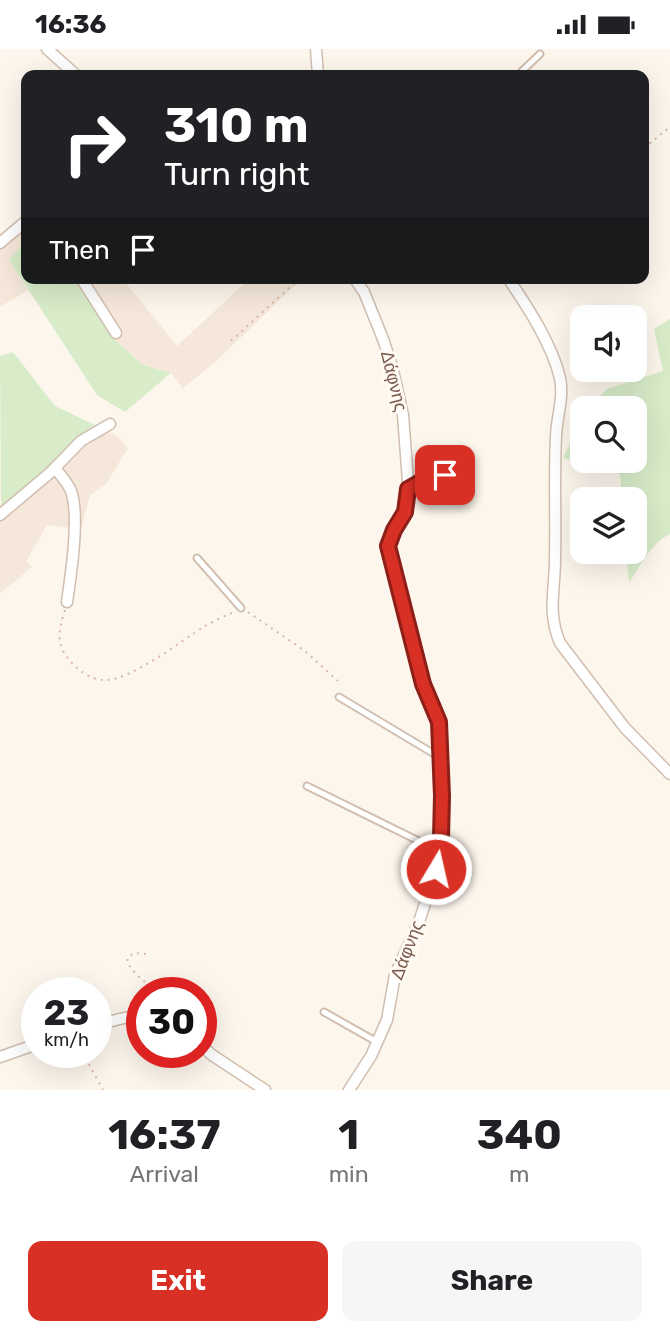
<!DOCTYPE html>
<meta charset="utf-8">
<style>
body{margin:0;font-family:Rubik,sans-serif;background:#f6f6f6;color:#202124;height:100vh;display:flex;flex-direction:column;font-size:26px;white-space:nowrap}
*{box-sizing:border-box;margin:0}
p{font-size:23px;color:#757577}
.icon{flex:none;width:38px;height:38px;fill:none;stroke:currentColor;stroke-width:2;stroke-linecap:round;stroke-linejoin:round}
.map{position:relative;height:1041px;overflow:hidden}
.panel{display:flex;flex-direction:column;background:#fff;flex:1}
.panel>*{flex:none}
.top-card{position:absolute;left:21px;top:21px;width:628px;height:214px;border-radius:14px;box-shadow:0 7px 28px #0002;background:#202124;color:#fff;overflow:hidden}
.controls{position:absolute;left:570px;top:256px;display:grid;gap:14px}
.controls a{display:grid;place-items:center;width:77px;height:77px;border-radius:14px;background:#fff;box-shadow:0 7px 28px #0002;font-size:35px}
.speed{position:absolute;left:21px;top:928px;display:flex;gap:14px;font-size:35px;font-weight:700;text-align:center}
.speed>*{display:grid;place-content:center;width:91px;height:91px;border-radius:50%;background:#fff;box-shadow:0 7px 28px #0002;line-height:1}
.speed small{font-size:18px;font-weight:400}
.speed .limit{border:10px solid #d22;background:#fff;color:#111}
.pin{position:absolute;display:grid;place-items:center;width:60px;height:60px;color:#fff;margin:-30px;border-radius:14px;box-shadow:0 4px 10px #0006}
.me{position:absolute;width:77px;margin:-38px;rotate:9deg;stroke-linejoin:round;filter:drop-shadow(0 0 5px #0008)}
.turn{display:flex;align-items:center;gap:24px;height:147px;padding:0 28px;font-size:32px}
.turn .icon{width:91px;height:91px;stroke-width:2.5}
.turn b{display:block;font-size:49px;line-height:60px}
.then{display:flex;align-items:center;height:66px;padding:0 28px;background:#0003;gap:14px;font-size:26px}
.eta{display:flex;justify-content:space-evenly;align-items:center;height:119px;text-align:center}
.eta b{font-size:42px;font-weight:700;line-height:49px}
.cta{display:flex;gap:14px;margin-top:auto;padding:14px 28px}
.cta a{flex:1;height:80px;border-radius:14px;background:#d93025;color:#fff;font-size:28px;font-weight:700;line-height:80px;text-align:center}
.cta a+a{background:#f6f6f6;color:#202124}
.status{display:flex;justify-content:space-between;align-items:center;height:49px;padding:0 35px;background:#fff;direction:ltr}
.status svg{height:19px;fill:currentColor}
.map>svg:first-child{display:block}
.residential{fill:#f5e8da}
.green{fill:#d8ecc9}
.lines{fill:none;stroke-linecap:round;stroke-linejoin:round}
.service-casing{stroke:#d1beb0;stroke-width:9}
.minor-casing{stroke:#d1beb0;stroke-width:13}
.path{stroke:#d9b8a5;stroke-width:2;stroke-dasharray:2 5;stroke-linecap:butt}
.service{stroke:#fff;stroke-width:5}
.minor{stroke:#fff;stroke-width:10}
.route-casing{stroke:#8d1f18;stroke-width:18}
.route{stroke:#d93025;stroke-width:12}
.labels{text-anchor:middle;stroke-width:6;stroke-linejoin:round;paint-order:stroke}
.street-label{font-size:18px;fill:#7a5c4d;stroke:#fffaf3}
</style>
<div class="status"><b>16:36</b><svg viewBox="0 0 49 12"><path d="M0 12V9h3v3zM5 12V6h3v6zM10 12V3h3v9zM15 12V0h3v12zM26 1h20v11H26zM47 4h2v5h-2z"/></svg></div>
<div class="map">
<svg width="670" height="1041" viewBox="0 0 670 1041">
<rect width="100%" height="100%" fill="#fdf6ec"/>
<g class="residential">
<polygon points="26,176 26,191 9,211 28,241 0,258 0,198"/>
<polygon points="73,229 122,229 177,297 250,229 303,229 214,314 183,339 171,324 143,316 115,291"/>
<polygon points="95,376 117,387 128,399 106,435 90,446 81,480 47,476 26,512 32,518 0,544 0,458 1,460 77,390"/>
</g>
<g class="green">
<polygon points="26,191 26,229 73,229 115,291 143,316 171,324 125,363 97,346 9,211"/>
<path d="M 670,270 L 670,485 C 652,493 639,518 629,534 L 626,502 L 635,502 L 635,450 L 622,450 L 620,425 L 563,409 L 583,366 L 583,411 L 635,411 L 635,359 L 590,359 L 607,340 L 663,322 L 654,280 Z"/>
<polygon points="13,303 55,357 95,376 77,390 52,417 1,460 0,307"/>
</g>
<g class="lines">
<g class="service-casing">
<g id="service">
<polyline points="518,26 540,5"/>
<polyline points="408,440 436,424 455,429"/>
<polyline points="197,509 241,559"/>
<polyline points="339,648 441,709"/>
<polyline points="307,737 439,802"/>
<polyline points="324,963 377,993"/>
</g>
</g>
<g class="minor-casing">
<g id="minor">
<polyline points="47,0 76,26"/>
<polyline points="316,0 318,26"/>
<polyline points="0,194 26,172"/>
<polyline points="81,229 116,284"/>
<path d="M 508,229 C 527,257 552,295 560,329 C 564,349 557,366 556,387 C 554,428 556,469 555,510 C 555,542 547,563 560,594 L 625,679 L 670,725"/>
<path d="M 55,419 C 60,426 68,434 71,442 C 80,467 71,525 67,553"/>
<polyline points="0,466 51,423 81,392 110,375"/>
<polyline points="96,976 124,969 142,968"/>
<polyline points="201,996 212,1006 265,1041"/>
<polyline points="0,1008 37,995"/>
<polyline points="349,1041 371,1007 387,971 395,926 419,873 436,820 441,789 442,747 439,673 423,635 388,497 407,456 408,432 403,366 392,317 383,290 364,243 354,229"/>
</g>
</g>
<g class="path">
<polyline points="644,99 670,78"/>
<polyline points="231,292 300,229"/>
<path d="M 65,561 C 58,583 55,597 73,615 C 81,623 93,632 106,631 C 133,630 181,592 205,577 C 214,572 224,567 234,563"/>
<polyline points="248,563 305,602 338,632"/>
<path d="M 146,905 L 135,904 L 129,907 L 127,912 C 132,925 146,932 155,943"/>
<polyline points="82,1003 103,1041"/>
</g>
<use href="#service" class="service"/>
<use href="#minor" class="minor"/>
</g>
<g class="lines">
<g class="route-casing">
<polyline id="route" points="436,820 441,789 442,747 439,673 423,635 388,497 394,481 405,463 408,440 436,424 445,426"/>
</g>
<use href="#route" class="route"/>
</g>
<g class="labels">
<g class="street-label">
<text transform="translate(394 332) rotate(76)" y="6">Δάφνης</text>
<text transform="translate(407 901) rotate(-69)" y="6">Δάφνης</text>
</g>
</g>
</svg>
<div class="controls">
<a><svg class="icon" aria-label="sound" viewBox="0 0 24 24"><path d="M4 9h4l5-4v14l-5-4H4zM17 9q2 3 0 6"/></svg></a>
<a><svg class="icon" aria-label="search" viewBox="0 0 24 24"><circle cx="10" cy="10" r="6"/><path d="M15 15l6 6"/></svg></a>
<a><svg class="icon" aria-label="layers" viewBox="0 0 24 24"><path d="M12 4l9 5-9 5-9-5zM3 14l9 5 9-5"/></svg></a>
</div>
<div class="speed"><div>23<small>km/h</small></div><div class="limit">30</div></div>
<div class="pin" style="left:445px;top:426px;background:#d93025"><svg class="icon" aria-label="arrive" viewBox="0 0 24 24"><path d="M6 21V4h12l-3 4 3 4H6"/></svg></div>
<svg class="me" style="left:436px;top:820px" viewBox="-20 -20 40 40"><circle r="17" fill="#d93025" stroke="#fff" stroke-width="3"/><path d="M0-11L8 9 0 5-8 9z" fill="#fff"/></svg>
<div class="top-card">
<div class="turn"><svg class="icon" aria-label="right" viewBox="0 0 24 24"><path d="M7 20v-9h11M14 6l5 5-5 5"/></svg><div><b>310 m</b>Turn right</div></div>
<div class="then">Then<svg class="icon" aria-label="arrive" viewBox="0 0 24 24"><path d="M6 21V4h12l-3 4 3 4H6"/></svg></div>
</div>
</div>
<section class="panel">
<div class="eta">
<div><b>16:37</b><p>Arrival</p></div>
<div><b>1</b><p>min</p></div>
<div><b>340</b><p>m</p></div>
</div>
<div class="cta"><a>Exit</a><a>Share</a></div>
</section>
